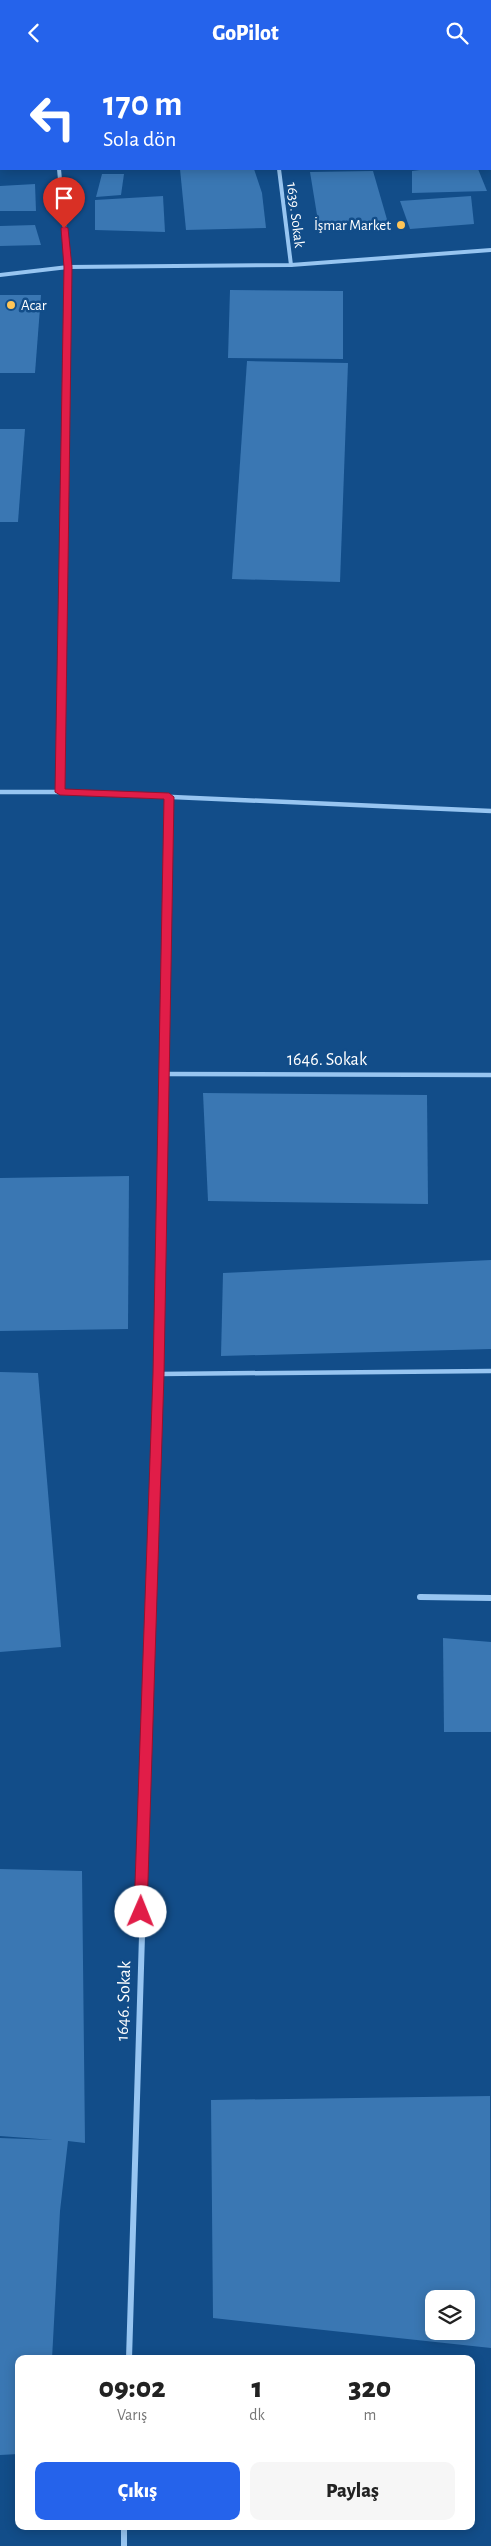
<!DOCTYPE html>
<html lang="tr">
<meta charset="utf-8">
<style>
body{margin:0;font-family:"Alegreya Sans",sans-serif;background:#f6f6f6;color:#222;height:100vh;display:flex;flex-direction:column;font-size:19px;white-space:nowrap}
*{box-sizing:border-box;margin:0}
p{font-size:16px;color:#767676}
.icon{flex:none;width:28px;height:28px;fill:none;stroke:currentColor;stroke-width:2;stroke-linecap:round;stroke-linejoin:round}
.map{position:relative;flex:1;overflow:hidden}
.drawer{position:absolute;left:15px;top:2290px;width:460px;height:175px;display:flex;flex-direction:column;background:#fff;border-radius:10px;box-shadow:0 2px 12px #0003}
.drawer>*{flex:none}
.banner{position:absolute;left:0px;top:0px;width:491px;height:105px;box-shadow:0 2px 12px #0003;background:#2563eb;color:#fff;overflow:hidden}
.fabs{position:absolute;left:425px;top:2225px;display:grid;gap:10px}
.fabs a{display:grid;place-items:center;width:50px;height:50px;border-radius:10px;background:#fff;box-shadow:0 2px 12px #0003;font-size:25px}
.pin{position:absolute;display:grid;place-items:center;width:42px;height:42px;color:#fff;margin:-51px -21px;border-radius:50% 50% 50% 0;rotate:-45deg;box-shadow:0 0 5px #0007}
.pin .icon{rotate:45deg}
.me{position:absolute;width:55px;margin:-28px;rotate:1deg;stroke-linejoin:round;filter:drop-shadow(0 0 4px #0008)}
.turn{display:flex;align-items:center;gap:18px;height:105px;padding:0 20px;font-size:22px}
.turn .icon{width:65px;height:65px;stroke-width:2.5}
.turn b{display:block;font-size:35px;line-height:42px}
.eta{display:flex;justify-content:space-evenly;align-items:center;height:85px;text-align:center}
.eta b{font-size:30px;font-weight:800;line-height:35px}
.action{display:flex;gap:10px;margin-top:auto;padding:10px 20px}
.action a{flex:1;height:58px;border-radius:10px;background:#2563eb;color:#fff;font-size:20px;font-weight:800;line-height:58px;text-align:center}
.action a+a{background:#f6f6f6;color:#222}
header{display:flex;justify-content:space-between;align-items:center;height:65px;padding:0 20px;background:#2563eb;color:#fff;font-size:22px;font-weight:800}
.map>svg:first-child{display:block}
.building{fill:#3a77b3;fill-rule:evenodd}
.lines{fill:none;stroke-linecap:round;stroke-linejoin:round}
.street-far2{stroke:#97c5f1;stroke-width:4}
.street-far1{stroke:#97c5f1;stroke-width:4.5}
.street{stroke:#97c5f1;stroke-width:6}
.route{fill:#e11d48;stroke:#92132f}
.poi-dot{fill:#ffc557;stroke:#124d89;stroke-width:2}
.labels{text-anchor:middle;stroke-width:5;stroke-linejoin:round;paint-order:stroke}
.far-street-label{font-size:15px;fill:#fff;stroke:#124d89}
.far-poi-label{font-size:15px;fill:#fff;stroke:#124d89;text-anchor:end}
.street-label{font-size:18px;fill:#fff;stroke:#124d89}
</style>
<header><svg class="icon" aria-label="back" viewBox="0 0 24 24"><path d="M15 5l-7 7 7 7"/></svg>GoPilot<svg class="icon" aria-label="search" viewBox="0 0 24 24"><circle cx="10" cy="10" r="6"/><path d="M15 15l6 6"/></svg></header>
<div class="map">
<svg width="491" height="2481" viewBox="0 0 491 2481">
<rect width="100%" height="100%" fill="#124d89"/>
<g class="building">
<polygon points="180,104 254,104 262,128 266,163 186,165"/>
<polygon points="428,104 478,104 487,126 412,128 412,106"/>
<polygon points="373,106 388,158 318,156 310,107"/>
<polygon points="102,109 124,109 121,130 96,132"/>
<polygon points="35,119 36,146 0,146 0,121"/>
<polygon points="163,131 165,167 95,165 95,135"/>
<polygon points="471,131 474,159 410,164 400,136"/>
<polygon points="35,160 41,180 0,181 0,161"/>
<polygon points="230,225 343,226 343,294 228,293"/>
<polygon points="0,230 41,230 35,308 0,308"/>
<polygon points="247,296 348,298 340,517 232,514"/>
<polygon points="0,364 25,364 18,457 0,457"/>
<polygon points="203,1028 427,1030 428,1139 208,1136"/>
<polygon points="129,1111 128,1264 0,1266 0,1113"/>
<polygon points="491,1195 491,1284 221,1291 223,1208"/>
<polygon points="0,1307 38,1308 61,1582 0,1587"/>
<polygon points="443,1573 491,1577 491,1667 444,1667"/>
<polygon points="0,1804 82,1806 85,2078 68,2076 60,2146 52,2294 19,2294 19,2389 0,2390 0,2073 53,2075 0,2071"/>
<path d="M 490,2031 L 491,2283 L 213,2253 L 211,2035 ZM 434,2234 L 466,2234 L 466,2266 L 434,2266 Z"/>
</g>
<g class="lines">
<g class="street-far2">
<polyline points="490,15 491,20"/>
<polyline points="59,104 68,202 61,637"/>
<polyline points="279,104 291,200"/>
<polyline points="0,210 68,202 291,200 491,185"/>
</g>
<g class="street-far1">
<polyline points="0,727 60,727 491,746"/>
<polyline points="60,727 61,636"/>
<polyline points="163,1009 491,1010"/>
<polyline points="159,1309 491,1306"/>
<polyline points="155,1448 169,731"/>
</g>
<g class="street">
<polyline points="420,1532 491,1533"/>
<polyline points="129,2294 155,1447"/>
<polyline points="124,2461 124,2481"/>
</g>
</g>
<polygon class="route" points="64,161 68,163 72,202 65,724 169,728 174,732 164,1309 147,1847 145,1851 136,1851 134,1847 153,1309 164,734 60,730 55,727 64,202 61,163"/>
<g class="poi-dot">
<circle cx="401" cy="160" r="5"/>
<circle cx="11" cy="240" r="5"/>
</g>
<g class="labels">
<g class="far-street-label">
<text transform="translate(296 150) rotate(83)" y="5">1639. Sokak</text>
</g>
<g class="far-poi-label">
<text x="391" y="165">İşmar Market</text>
<text x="21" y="245" text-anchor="start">Acar</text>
</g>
<g class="street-label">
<text x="327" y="1000">1646. Sokak</text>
<text transform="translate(123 1936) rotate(-88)" y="6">1646. Sokak</text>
</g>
</g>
</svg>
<div class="fabs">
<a><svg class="icon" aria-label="layers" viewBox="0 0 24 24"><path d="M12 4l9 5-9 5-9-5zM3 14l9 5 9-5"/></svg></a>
</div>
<div class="pin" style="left:64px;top:163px;background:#d93025"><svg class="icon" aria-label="arrive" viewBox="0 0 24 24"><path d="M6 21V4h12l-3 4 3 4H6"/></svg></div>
<svg class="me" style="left:141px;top:1847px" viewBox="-20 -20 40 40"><circle r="19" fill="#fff"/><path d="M0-13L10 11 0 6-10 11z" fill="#e11d48"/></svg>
<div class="banner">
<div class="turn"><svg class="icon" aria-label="left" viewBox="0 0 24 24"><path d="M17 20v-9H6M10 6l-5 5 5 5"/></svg><div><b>170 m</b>Sola dön</div></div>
</div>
<section class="drawer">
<div class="eta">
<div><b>09:02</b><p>Varış</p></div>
<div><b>1</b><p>dk</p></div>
<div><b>320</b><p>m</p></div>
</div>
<div class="action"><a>Çıkış</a><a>Paylaş</a></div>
</section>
</div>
